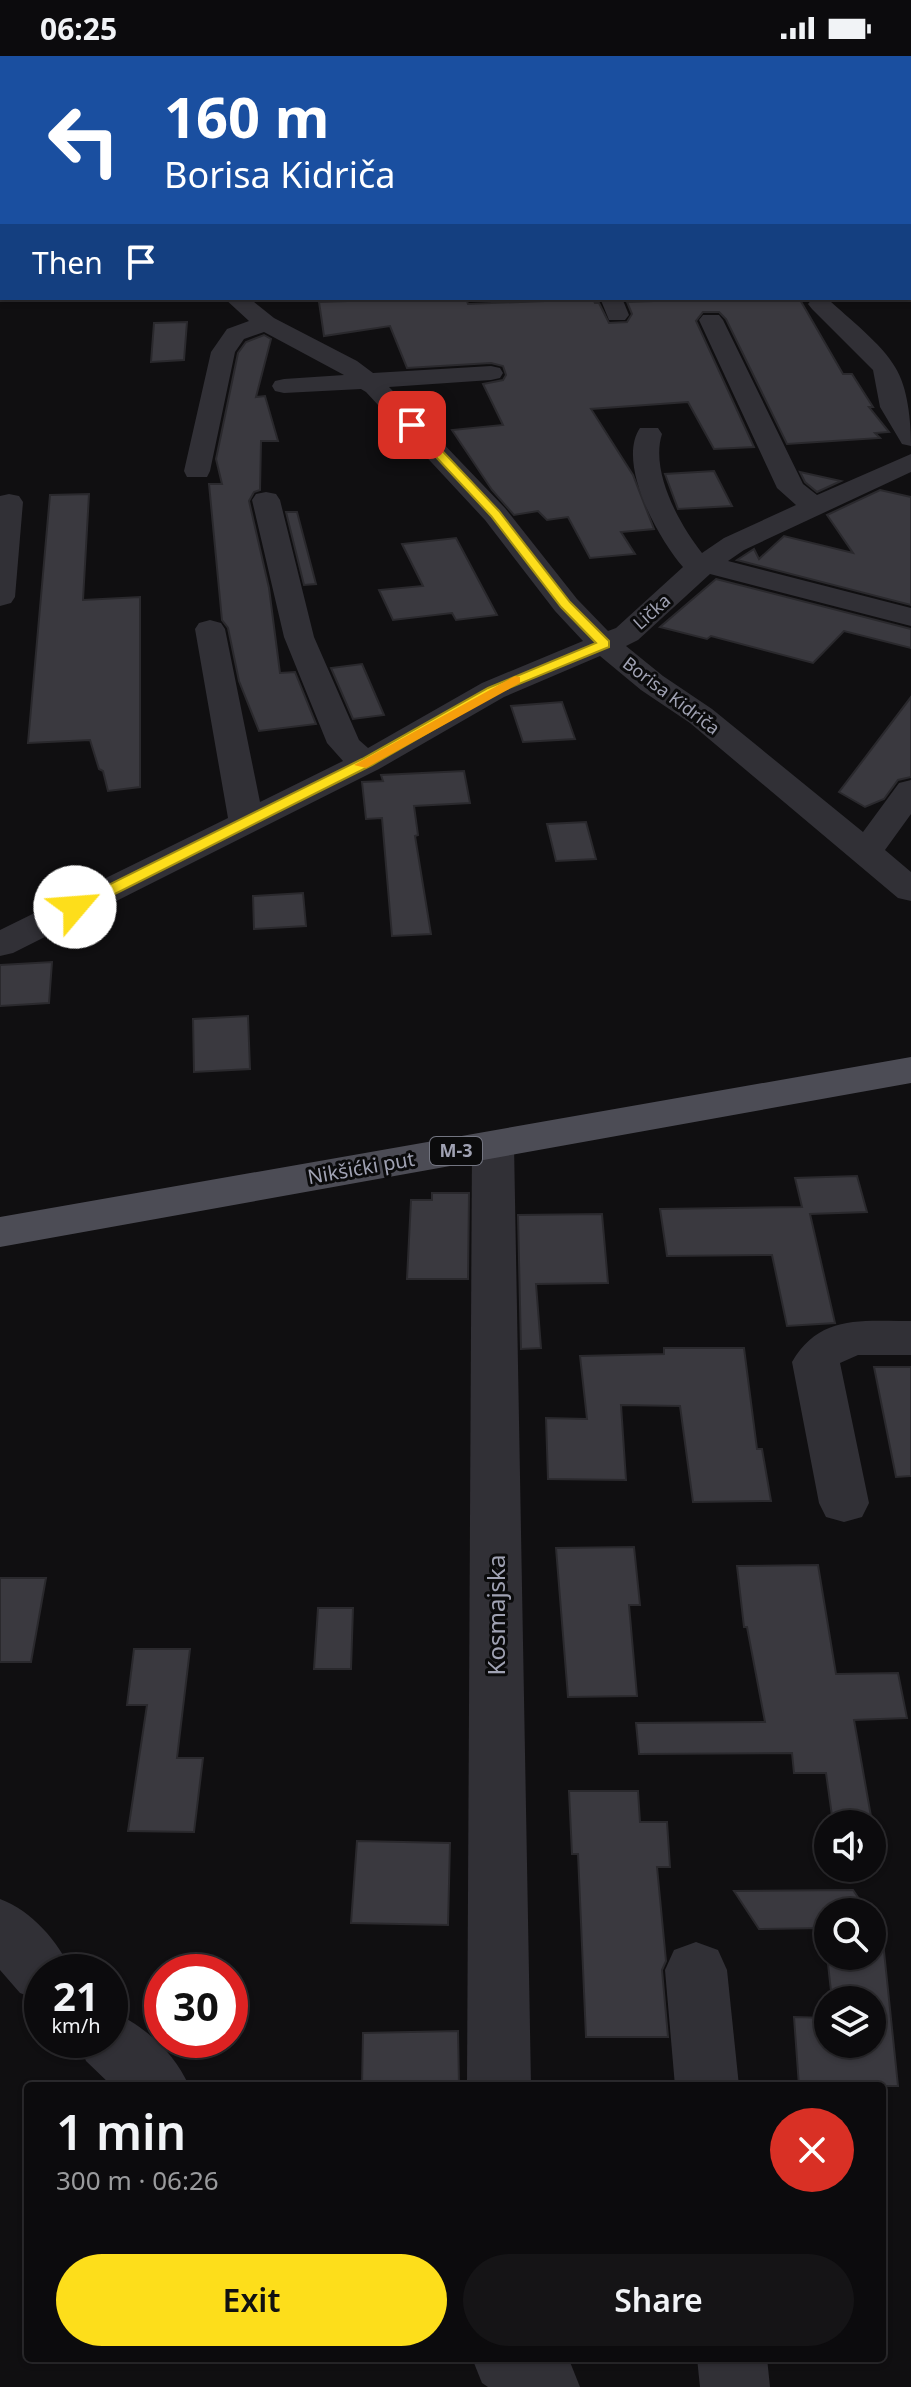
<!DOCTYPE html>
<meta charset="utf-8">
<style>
body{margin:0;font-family:"Noto Sans",sans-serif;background:#151416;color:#f1f3f6;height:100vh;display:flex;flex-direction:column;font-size:30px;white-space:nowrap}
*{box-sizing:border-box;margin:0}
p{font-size:26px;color:#9a9b9d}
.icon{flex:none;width:44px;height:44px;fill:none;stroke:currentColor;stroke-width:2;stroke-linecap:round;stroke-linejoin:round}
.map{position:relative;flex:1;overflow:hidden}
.sheet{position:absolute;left:24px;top:2026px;width:862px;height:280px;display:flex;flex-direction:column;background:#0c0b0d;border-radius:8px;box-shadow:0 2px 6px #0004,0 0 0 2px #2c2b2e}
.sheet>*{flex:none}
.guide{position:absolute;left:0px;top:0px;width:912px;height:244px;box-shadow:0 2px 6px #0004,0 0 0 2px #2c2b2e;background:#1a4fa0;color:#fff;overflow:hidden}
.controls{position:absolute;left:814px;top:1754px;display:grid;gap:16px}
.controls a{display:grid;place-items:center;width:72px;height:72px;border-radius:50%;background:#0c0b0d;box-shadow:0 2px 6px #0004,0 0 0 2px #2c2b2e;font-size:40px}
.speed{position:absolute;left:24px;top:1898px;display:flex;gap:16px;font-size:40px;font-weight:700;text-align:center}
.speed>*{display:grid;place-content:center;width:104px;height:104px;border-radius:50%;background:#0c0b0d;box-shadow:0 2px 6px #0004,0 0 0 2px #2c2b2e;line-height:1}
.speed small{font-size:20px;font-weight:400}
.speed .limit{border:12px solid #d22;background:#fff;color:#111}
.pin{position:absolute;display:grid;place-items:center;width:68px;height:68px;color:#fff;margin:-34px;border-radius:16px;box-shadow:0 4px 12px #0006}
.me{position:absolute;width:88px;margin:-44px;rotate:63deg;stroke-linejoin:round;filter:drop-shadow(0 0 6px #0008)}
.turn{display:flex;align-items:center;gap:28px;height:168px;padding:0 32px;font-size:36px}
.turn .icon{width:104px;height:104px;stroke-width:2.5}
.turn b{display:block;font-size:56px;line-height:68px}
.then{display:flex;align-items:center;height:76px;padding:0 32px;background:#0003;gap:16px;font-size:30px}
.round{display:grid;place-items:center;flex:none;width:84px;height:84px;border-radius:42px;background:#151416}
.summary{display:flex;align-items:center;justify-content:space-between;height:136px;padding:0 32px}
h1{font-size:48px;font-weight:600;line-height:60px}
.action{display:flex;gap:16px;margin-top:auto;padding:16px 32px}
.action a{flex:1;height:92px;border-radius:48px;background:#fdde1b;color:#111;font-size:32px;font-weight:600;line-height:92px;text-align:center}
.action a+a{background:#151416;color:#f1f3f6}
.status{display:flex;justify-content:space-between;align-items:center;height:56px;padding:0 40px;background:#0c0b0d;direction:ltr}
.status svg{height:22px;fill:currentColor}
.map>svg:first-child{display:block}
.green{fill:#1c241e}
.building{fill:#3a393f;stroke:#2a292d;stroke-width:2}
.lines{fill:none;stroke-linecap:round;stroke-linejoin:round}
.minor{fill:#313036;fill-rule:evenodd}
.major{fill:#4c4c55;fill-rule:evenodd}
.route{fill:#fdde1b;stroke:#a49012;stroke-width:2}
.slow{fill:#f59e0b}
.labels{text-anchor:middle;stroke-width:6;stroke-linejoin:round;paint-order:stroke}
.far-street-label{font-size:18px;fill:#a0a2b3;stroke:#0b0b0c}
.shield{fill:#0b0b0c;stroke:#737581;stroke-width:2}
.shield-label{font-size:18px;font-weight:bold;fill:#a0a2b3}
.street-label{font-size:20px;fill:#a0a2b3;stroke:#0b0b0c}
.near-street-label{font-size:24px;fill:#a0a2b3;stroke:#0b0b0c}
</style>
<div class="status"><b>06:25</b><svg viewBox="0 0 49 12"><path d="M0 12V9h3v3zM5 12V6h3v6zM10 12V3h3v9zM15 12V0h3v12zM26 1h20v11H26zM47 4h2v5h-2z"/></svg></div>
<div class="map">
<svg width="911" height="2331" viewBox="0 0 911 2331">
<rect width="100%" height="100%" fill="#100f11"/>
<polygon class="green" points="0,0 911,0 911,163 910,2 2,2 0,195"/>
<g class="building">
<polygon points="432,242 466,242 468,248 593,243 595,247 599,247 609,267 627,266 632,258 627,246 678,244 676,242 799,242 843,318 852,318 873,351 869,351 889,376 875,377 880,382 787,388 726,263 719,256 703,256 696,265 754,391 714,393 688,346 591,353 633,419 654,473 621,476 635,498 590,502 568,461 547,464 538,455 514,459 492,434 452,374 503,369 483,328 503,324 506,319 503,310 491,307 407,312 390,270 324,280 319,246"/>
<polygon points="187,266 184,304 151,306 154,267"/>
<polygon points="264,279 271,283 256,341 265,340 278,385 261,385 260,434 254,436 249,445 269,532 280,617 295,616 316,668 259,675 239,625 228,572 222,564 209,428 222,428 216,403 238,297 246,286"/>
<polygon points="714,415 732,450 678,453 665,418"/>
<polygon points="800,416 841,425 817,436 805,426"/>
<polygon points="880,434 911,441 911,549 737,504 754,493 759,503 784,480 853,497 827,459"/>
<polygon points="89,438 83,544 140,541 140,731 108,735 103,715 99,713 90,684 28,687 50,439"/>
<polygon points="286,456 297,456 316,528 304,529"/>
<polygon points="456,482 497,559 456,564 452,557 393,564 379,534 423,530 402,488"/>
<polygon points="716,523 911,573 911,592 844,575 813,607 711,580 707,583 660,571"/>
<polygon points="362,608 384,659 353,663 331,612"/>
<polygon points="911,641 911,721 898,724 884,743 865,751 839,736"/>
<polygon points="562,646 575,683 523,686 511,650"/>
<polygon points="464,715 470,747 414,750 418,779 415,780 431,878 392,880 382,762 366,763 362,726 383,725 381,719"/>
<polygon points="586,766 596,803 556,805 547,768"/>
<polygon points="303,837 306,870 254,873 253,840"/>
<polygon points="52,906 49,947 0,950 0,909"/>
<polygon points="248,960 250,1013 194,1016 193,963"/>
<polygon points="857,1120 867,1156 810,1158 835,1267 787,1270 772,1199 667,1200 660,1153 802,1151 795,1122"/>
<polygon points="432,1137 469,1137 468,1223 407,1223 411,1144 432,1144"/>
<polygon points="602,1158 608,1227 536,1228 541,1292 521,1293 518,1159"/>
<polygon points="664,1292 744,1292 757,1393 762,1393 771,1445 693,1446 680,1350 621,1349 626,1424 548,1423 546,1362 587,1363 580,1300 664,1298"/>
<polygon points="874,1311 911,1311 911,1420 896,1421"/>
<polygon points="634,1491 640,1549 629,1549 637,1640 568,1641 556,1492"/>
<polygon points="818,1509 836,1618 898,1617 907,1662 854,1664 872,1766 833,1767 826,1717 794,1717 792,1697 639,1698 636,1667 765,1666 747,1571 744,1571 737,1510"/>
<polygon points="0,1522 46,1522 31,1606 0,1606"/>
<polygon points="318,1552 353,1552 351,1613 314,1613"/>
<polygon points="134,1593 190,1593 177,1702 203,1702 194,1776 128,1775 147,1649 127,1649"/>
<polygon points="569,1735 638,1735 640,1766 667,1766 670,1811 657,1811 666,1905 662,1914 668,1981 586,1981 578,1798 572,1798"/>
<polygon points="357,1785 450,1787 448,1869 351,1867"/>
<polygon points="853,1834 868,1856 828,1856 828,1900 872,1900 872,1862 882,1876 898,2030 799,2030 794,1961 828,1962 828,1988 872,1988 872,1944 832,1944 824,1872 759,1873 734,1835"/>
<polygon points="458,1975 459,2030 362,2030 363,1977"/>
</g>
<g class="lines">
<g class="minor">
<rect x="910" y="160" width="1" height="12"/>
<polygon points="910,190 911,191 911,205 910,204"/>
<rect x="0" y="195" width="2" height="14"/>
<path d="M 224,242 L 249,242 L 274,262 L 357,305 L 373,317 L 491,310 L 500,312 L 503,317 L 500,322 L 491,324 L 389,331 L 505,452 L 577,543 L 608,575 L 616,572 L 683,511 C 659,484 616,407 640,372 L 658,372 L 662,378 C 650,415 679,468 702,497 L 724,482 L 796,449 L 777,432 L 699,264 L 703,259 L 719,259 L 723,264 L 803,428 L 817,439 L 911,398 L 911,416 L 744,494 L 728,505 L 911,552 L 911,570 L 710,518 L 638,584 L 626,590 L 663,620 L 712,653 L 863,776 L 899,727 L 911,724 L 911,758 L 885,794 L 911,816 L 911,845 L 898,842 L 690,667 L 641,634 L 600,600 L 504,641 L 379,713 L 13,897 L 0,900 L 0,874 L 228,762 L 195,573 L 199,567 L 210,564 L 221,567 L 225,573 L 260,746 L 343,705 L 327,687 L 284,581 L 252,444 L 256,438 L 266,436 L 276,438 L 280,444 L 314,581 L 359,684 L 368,692 L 482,627 L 583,585 L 555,555 L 485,464 L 366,336 L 361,333 L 284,337 L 275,335 L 272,330 L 275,325 L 284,323 L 344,319 L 264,276 L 244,283 L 235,296 L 210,415 L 207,421 L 187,421 L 184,415 L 211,296 L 227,273 L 249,265 Z"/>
<polygon points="600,242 622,242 629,259 625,264 609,264"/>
<path d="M 812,243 L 828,243 C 848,262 882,288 895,311 C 908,331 911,366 911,390 L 902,388 L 880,351 L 873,314 L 812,253 L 808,248 Z"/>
<polygon points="9,438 19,440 23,446 15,541 11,547 0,550 0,440"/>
<polygon points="493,1075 508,1079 514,1089 531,2030 467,2030 472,1089 478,1079"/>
<path d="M 899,1265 L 911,1265 L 911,1299 L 858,1299 L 840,1307 L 869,1447 L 862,1461 L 844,1466 L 826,1461 L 819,1447 L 792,1306 C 817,1263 853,1264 899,1265 Z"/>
<path d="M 0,1843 C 32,1855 58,1885 72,1916 L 42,1916 L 42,1945 L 20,1937 L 0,1914 Z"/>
<polygon points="696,1886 718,1894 727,1914 739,2030 675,2030 665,1914 674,1894"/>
<path d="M 110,1955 C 143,1968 175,1997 189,2030 L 112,2030 L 86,2005 L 77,1984 L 110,1984 Z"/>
<polygon points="472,2302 565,2302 570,2306 580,2331 488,2331 482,2327"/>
<polygon points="697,2302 767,2302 770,2331 700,2331"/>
</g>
<polygon class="major" points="911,1001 911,1027 0,1191 0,1161"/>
</g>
<polygon class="route" points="408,367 416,367 499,455 570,546 609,585 609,591 497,637 372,709 81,855 70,855 70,848 362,703 488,632 596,587 561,551 491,460 408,371"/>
<polygon class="slow" points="515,620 520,621 520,627 366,712 354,709"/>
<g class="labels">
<g class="far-street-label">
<text transform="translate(652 556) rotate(-42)" y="6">Lička</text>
<text transform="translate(671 640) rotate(37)" y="6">Borisa Kidriča</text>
</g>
<rect class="shield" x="430" y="1081" width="52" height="28" rx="6"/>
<g class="shield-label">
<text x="456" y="1101">M-3</text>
</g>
<g class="street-label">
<text transform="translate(361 1112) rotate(-10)" y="7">Nikšićki put</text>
</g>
<g class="near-street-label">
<text transform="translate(497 1559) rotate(-90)" y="8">Kosmajska</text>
</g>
</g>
</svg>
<div class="controls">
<a><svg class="icon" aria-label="sound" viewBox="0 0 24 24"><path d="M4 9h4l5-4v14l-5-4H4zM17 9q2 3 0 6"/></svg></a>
<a><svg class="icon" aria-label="search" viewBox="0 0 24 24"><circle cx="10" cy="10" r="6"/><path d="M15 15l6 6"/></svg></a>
<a><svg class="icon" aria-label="layers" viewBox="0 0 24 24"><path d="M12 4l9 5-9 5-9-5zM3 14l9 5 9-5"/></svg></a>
</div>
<div class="speed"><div>21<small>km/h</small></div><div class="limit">30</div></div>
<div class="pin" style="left:412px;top:369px;background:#d93025"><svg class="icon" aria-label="arrive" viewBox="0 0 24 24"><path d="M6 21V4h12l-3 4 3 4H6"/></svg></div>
<svg class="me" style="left:75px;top:851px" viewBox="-20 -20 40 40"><circle r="19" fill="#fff"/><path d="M0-13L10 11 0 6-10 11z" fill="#fdde1b"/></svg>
<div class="guide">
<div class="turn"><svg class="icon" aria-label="left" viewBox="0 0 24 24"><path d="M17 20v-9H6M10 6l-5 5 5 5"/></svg><div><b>160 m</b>Borisa Kidriča</div></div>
<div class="then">Then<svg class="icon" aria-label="arrive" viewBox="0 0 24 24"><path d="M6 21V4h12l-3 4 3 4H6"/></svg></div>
</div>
<section class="sheet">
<div class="summary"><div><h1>1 min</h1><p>300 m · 06:26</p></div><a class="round" style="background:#d93025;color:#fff"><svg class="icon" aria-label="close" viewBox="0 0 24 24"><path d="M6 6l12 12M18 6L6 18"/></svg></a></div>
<div class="action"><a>Exit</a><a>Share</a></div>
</section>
</div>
